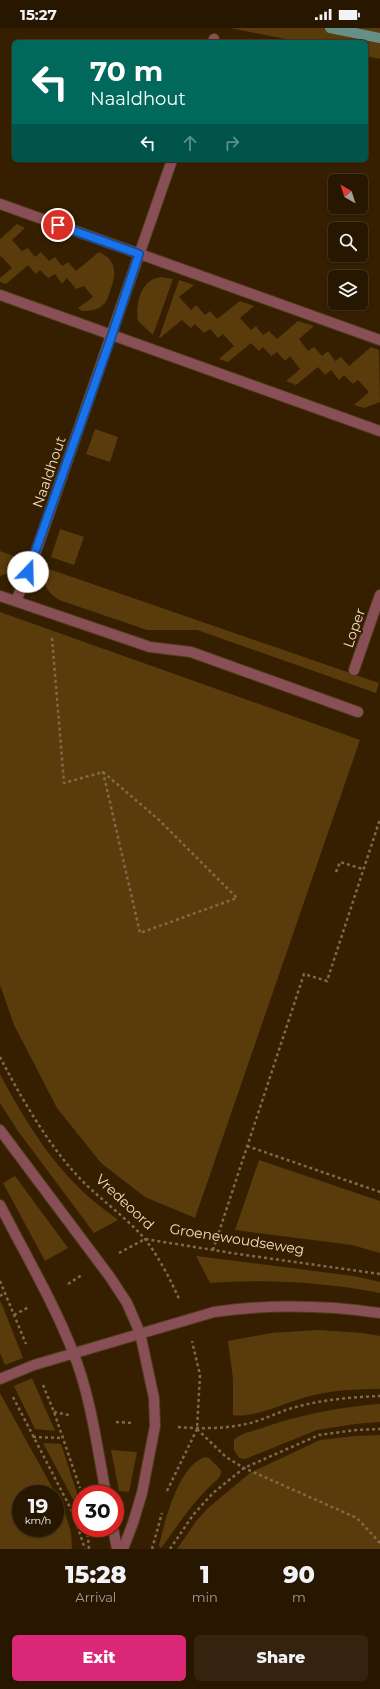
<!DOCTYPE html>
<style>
body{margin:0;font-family:Montserrat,sans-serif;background:#34240f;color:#f1f3f6;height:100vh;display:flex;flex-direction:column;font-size:15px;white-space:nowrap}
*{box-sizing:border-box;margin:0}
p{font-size:13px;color:#a59f99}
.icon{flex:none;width:22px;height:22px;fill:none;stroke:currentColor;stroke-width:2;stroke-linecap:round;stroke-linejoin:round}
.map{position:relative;height:1521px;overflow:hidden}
.details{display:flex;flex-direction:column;background:#281700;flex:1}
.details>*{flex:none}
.guide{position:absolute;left:12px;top:12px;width:356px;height:122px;border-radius:6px;box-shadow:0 1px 3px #0004,0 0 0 1px #443622;background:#00695c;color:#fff;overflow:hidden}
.needle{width:26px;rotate:321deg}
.buttons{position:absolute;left:328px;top:146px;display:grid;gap:8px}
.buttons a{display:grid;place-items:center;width:40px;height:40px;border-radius:6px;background:#281700;box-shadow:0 1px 3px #0004,0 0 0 1px #443622;font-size:20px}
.speed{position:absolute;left:12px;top:1457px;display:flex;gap:8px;font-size:20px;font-weight:700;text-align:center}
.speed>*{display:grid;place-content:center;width:52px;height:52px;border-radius:50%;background:#281700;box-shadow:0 1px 3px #0004,0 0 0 1px #443622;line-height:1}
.speed small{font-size:10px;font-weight:400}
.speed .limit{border:6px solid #d22;background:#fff;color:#111}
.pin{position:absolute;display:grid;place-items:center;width:34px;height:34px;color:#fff;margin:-17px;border:2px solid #fff;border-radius:50%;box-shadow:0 1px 4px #0007}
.me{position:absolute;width:44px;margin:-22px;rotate:21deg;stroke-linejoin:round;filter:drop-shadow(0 0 3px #0008)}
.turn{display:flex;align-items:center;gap:14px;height:84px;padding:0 12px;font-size:18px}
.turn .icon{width:52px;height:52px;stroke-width:2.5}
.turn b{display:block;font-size:28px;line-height:34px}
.lanes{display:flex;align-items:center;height:38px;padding:0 12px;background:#0003;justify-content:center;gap:20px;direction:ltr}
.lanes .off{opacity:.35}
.eta{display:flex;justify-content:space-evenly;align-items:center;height:68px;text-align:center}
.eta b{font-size:24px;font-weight:800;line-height:28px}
.primary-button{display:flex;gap:8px;margin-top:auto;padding:8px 12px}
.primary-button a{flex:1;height:46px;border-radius:6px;background:#db2777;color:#fff;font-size:16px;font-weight:800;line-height:46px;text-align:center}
.primary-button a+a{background:#34240f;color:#f1f3f6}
.status{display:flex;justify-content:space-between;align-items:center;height:28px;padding:0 20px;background:#281700;direction:ltr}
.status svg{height:11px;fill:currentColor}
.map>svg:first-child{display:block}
.green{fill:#5a3b0c;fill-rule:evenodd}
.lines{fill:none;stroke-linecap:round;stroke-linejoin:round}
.stream{stroke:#669086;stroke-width:10}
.minor-casing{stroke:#503a1b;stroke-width:12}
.path{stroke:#80694b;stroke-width:2.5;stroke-dasharray:3 3;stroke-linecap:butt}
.minor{stroke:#894f57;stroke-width:10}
.route-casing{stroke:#114b97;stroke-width:10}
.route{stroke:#1a73e8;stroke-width:7}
.labels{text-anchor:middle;stroke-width:4;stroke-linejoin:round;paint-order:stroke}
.street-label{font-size:14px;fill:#f6dec1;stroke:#351f00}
</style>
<div class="status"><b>15:27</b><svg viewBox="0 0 49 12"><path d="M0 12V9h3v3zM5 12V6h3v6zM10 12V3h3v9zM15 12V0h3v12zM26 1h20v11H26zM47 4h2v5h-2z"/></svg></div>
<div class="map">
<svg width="380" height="1521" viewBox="0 0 380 1521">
<rect width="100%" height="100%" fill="#351f00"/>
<g class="green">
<polygon points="230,0 380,0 380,31 366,28 366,14 300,14"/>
<path d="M 17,196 L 25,200 L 12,212 L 22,223 L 28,220 L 35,229 L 41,224 L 49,233 L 55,229 L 62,238 L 68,234 L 76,243 L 99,224 C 117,232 117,247 110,263 C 109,267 107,272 105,275 C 99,282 90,283 82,283 L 78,280 L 93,269 L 84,258 L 76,261 L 67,250 L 62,256 L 55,246 L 48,250 L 40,242 L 36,246 L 28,237 L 6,256 L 0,254 L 0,250 L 12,240 L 1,228 L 0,229 L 0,211 Z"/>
<path d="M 161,249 L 173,251 L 153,307 L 138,293 C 136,281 138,263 149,254 C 152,251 157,250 161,249 Z"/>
<polygon points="179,252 194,257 179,269 191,282 196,277 205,287 210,283 217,291 240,273 254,278 240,290 251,302 256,298 263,307 269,303 277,311 298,293 314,298 299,311 308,323 314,319 322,328 328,323 335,333 341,329 349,338 371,319 379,322 380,374 364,380 354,377 369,364 358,352 353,356 344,347 339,352 331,342 325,347 318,339 296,357 286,353 300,341 290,328 285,333 277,324 271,328 263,319 259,323 251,315 228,334 219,331 234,318 223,306 218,310 210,301 204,305 195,296 191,300 182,292 160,310 159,310"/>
<polygon points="95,401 118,409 110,434 86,426"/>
<polygon points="60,501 84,509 74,537 51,529"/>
<path d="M 0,523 L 19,530 C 15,539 10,545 0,548 Z"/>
<path d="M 46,540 L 379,655 L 376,665 L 197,602 L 147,602 L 59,572 C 45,562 43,557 46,540 Z"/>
<polygon points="0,584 360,712 195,1190 145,1169 101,1135 57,1080 14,997 0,957"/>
<path d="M 0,1046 C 21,1086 46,1127 78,1159 C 90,1171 104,1181 118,1192 L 94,1205 L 18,1103 L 0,1075 Z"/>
<polygon points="259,1132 380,1173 380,1225 352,1217 235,1202"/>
<polygon points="15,1148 68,1220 45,1233 3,1155"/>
<path d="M 196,1228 L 354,1248 L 380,1254 L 380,1265 C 323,1254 267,1251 210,1255 Z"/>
<polygon points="1,1274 23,1330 5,1337 0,1325 0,1275"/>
<path d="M 318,1302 L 363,1305 L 380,1308 L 380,1361 C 357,1361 332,1362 310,1368 C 289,1373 253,1391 233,1387 L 233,1351 L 228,1313 L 271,1305 Z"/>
<polygon points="32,1350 55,1403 35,1401 14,1358"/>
<path d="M 0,1365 L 63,1479 L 71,1504 L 72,1521 L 0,1521 ZM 21,1466 L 55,1466 L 55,1500 L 21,1500 Z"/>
<path d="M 380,1376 L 380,1394 L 355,1396 L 317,1402 L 245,1431 L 239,1430 L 234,1422 L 234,1412 C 240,1405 251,1404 259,1401 C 299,1387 338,1379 380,1376 Z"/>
<polygon points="380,1407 380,1521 177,1521 197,1492 208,1480 250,1445 320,1412 355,1408"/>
<polygon points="43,1415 61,1416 77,1465 81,1486"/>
<polygon points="111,1422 137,1424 129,1464 119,1463"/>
<path d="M 205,1429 L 209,1430 L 221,1442 C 222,1450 214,1454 209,1459 C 191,1477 177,1498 162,1519 L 160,1520 L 159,1517 C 165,1493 178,1438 205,1429 Z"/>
</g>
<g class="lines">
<polyline class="stream" points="330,0 380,10"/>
<g class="minor-casing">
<g id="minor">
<polyline points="213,14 214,11"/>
<polyline points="0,176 380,312"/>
<polyline points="0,267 380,403"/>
<polyline points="0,568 150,619 191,624 358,684"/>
<polyline points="16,573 34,529 172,132"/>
<polyline points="354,642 380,567"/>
<polyline points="0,1102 110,1249 127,1275 140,1305 154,1370 155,1398 142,1465 133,1495 123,1521"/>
<path d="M 0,1177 C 25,1226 53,1273 73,1324 C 91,1369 97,1419 106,1466"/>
<path d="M 0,1351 L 34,1337 L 214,1284 C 269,1276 324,1277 380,1285"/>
<polyline points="113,1500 117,1521"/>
</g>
</g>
<g class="path">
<polyline points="52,610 64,755 103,744"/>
<polygon points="103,744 158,791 237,870 140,905"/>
<polyline points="336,844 340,834 363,841"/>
<path d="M 0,1029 C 19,1066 46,1113 74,1144 C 95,1168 124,1187 144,1210 C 156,1224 172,1254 179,1271"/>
<polyline points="247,1118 380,1164"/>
<polyline points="213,1222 304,946 327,953 380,791"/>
<polyline points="119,1225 145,1211 238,1226 380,1246"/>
<polyline points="0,1253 26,1316"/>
<polyline points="68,1256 82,1247"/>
<polyline points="0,1268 5,1265"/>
<polyline points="14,1287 29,1279"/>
<polyline points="43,1357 54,1384 80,1460"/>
<polyline points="13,1369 73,1485 85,1521"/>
<polyline points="54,1384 69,1387"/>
<polyline points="116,1394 133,1395"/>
<path d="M 178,1399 C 202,1401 230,1401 254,1394 C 267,1390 279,1384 292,1380 C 320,1372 351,1369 380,1368"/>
<polyline points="197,1401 226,1429 244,1440 357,1490 380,1515"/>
<polyline points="33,1409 63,1410"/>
<polyline points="167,1463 197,1401 200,1347 192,1313"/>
<polyline points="87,1500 89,1521"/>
<polyline points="152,1521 162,1485"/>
<polyline points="170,1521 193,1487 213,1465 244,1440 319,1407 356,1402 380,1401"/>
</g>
<use href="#minor" class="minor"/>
</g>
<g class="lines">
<g class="route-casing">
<polyline id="route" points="28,544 112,307 139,226 58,197"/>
</g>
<use href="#route" class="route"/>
</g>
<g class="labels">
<g class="street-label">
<text transform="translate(49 444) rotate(-71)" y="5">Naaldhout</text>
<text transform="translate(354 600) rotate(-71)" y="5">Loper</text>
<text transform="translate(125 1174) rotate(43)" y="5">Vredeoord</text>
<text transform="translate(237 1211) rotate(9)" y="5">Groenewoudseweg</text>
</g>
</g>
</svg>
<div class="buttons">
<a><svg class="needle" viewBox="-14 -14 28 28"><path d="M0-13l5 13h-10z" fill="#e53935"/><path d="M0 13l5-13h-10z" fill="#a59f99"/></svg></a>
<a><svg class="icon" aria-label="search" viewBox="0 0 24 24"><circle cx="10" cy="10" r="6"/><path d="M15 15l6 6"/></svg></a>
<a><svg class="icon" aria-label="layers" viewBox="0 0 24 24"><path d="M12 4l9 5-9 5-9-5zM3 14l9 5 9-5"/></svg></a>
</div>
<div class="speed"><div>19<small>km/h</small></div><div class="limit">30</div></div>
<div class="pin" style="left:58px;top:197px;background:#d93025"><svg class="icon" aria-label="arrive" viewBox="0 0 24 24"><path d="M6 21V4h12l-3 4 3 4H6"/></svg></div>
<svg class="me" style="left:28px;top:544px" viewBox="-20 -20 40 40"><circle r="19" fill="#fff"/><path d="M0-13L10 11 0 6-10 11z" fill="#1a73e8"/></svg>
<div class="guide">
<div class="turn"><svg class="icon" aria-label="left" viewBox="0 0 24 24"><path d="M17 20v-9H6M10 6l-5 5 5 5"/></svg><div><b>70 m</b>Naaldhout</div></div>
<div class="lanes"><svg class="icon" aria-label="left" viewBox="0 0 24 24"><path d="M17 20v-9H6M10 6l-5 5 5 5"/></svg><svg class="icon off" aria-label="ahead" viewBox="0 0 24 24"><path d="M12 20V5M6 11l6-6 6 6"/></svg><svg class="icon off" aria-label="right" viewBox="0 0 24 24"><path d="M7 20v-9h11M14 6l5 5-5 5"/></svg></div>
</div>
</div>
<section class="details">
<div class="eta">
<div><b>15:28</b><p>Arrival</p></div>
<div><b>1</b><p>min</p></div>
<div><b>90</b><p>m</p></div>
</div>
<div class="primary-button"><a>Exit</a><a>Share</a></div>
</section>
